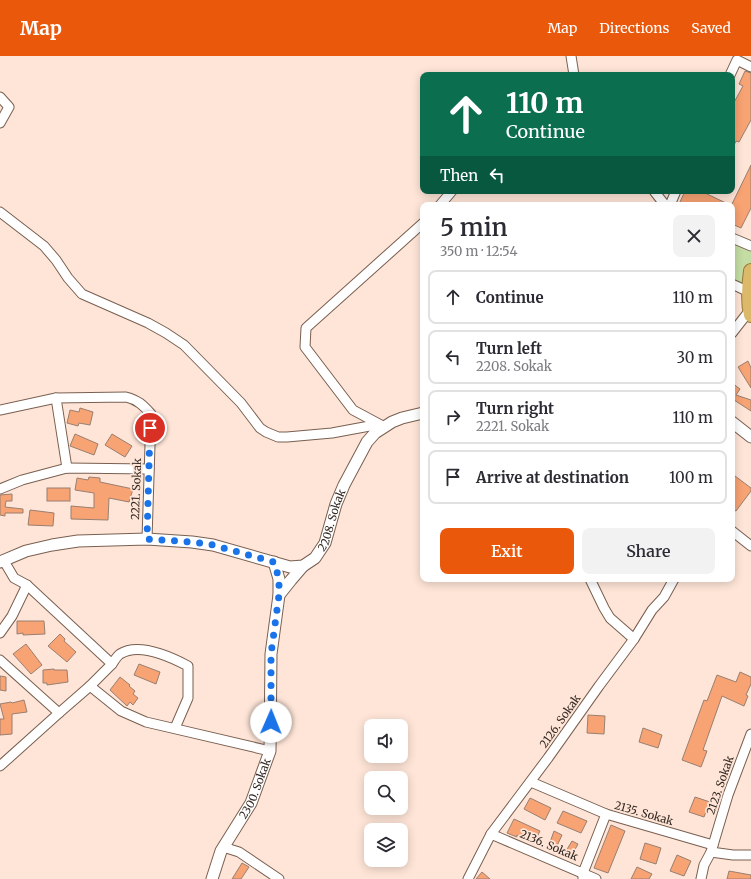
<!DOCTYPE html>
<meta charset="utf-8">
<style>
body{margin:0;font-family:Merriweather,serif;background:#f2f2f3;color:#2b2b33;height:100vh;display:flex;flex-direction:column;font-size:15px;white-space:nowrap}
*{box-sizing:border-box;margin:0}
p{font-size:13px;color:#7c7c81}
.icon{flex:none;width:22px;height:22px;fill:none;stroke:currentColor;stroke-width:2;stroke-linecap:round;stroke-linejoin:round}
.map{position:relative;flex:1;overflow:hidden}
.panel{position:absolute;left:420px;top:146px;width:315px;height:380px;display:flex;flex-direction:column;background:#fff;border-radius:8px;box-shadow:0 2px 10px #0003}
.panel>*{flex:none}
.banner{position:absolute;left:420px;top:16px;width:315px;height:122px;border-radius:8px;box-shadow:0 2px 10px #0003;background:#0b6e4f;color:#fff;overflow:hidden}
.buttons{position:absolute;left:364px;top:663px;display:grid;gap:8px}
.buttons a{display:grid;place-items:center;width:44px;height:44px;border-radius:8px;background:#fff;box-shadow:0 2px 10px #0003;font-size:20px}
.pin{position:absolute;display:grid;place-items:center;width:34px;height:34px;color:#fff;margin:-17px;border:2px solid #fff;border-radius:50%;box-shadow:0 1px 4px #0007}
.me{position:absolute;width:44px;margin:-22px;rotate:1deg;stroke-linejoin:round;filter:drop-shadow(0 0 3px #0008)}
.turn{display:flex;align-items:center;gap:14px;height:84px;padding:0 20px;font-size:18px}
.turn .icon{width:52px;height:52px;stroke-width:2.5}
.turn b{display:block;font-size:28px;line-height:34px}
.then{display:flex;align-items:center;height:38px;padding:0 20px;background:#0003;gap:8px;font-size:15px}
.round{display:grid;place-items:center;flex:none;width:42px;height:42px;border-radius:8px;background:#f2f2f3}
.head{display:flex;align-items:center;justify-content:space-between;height:68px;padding:0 20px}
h1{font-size:24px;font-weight:600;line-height:30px}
.primary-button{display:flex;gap:8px;margin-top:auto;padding:8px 20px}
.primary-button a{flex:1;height:46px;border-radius:8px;background:#ea580c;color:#fff;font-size:16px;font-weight:600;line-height:46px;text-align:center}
.primary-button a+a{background:#f2f2f3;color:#2b2b33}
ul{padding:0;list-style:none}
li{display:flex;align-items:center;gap:12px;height:54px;margin:0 8px 6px;padding:0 12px;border:2px solid #e1e1e2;border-radius:8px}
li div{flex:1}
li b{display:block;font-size:15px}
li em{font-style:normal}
header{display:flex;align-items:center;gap:24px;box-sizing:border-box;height:56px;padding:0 20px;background:#ea580c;color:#fff}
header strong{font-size:19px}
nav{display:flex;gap:22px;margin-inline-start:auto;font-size:14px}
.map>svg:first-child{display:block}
.green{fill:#c4dda4}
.building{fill:#f7a373;stroke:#9a7f70}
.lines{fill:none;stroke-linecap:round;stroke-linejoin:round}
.minor-casing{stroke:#795f50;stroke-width:11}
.tertiary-casing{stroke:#795f50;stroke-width:13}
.trunk-casing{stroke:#9a7b38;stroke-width:16}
.minor{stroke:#fff;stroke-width:9}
.tertiary{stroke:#fff;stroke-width:11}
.trunk{stroke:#dbb86a;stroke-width:14}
.route{stroke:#1a73e8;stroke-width:7;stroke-dasharray:0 12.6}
.labels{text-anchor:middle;stroke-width:3.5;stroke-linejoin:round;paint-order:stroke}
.street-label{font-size:11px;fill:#332822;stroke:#fee5d7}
</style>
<header>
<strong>Map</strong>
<nav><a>Map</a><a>Directions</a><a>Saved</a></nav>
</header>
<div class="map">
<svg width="751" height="823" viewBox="0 0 751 823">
<rect width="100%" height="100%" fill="#fee5d7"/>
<polygon class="green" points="732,182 751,190 751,215 749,236 732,228"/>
<g class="building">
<polygon points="745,15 751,17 751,64 739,86 736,85 732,93 732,50 743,30 739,28"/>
<polygon points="751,109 751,152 741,172 732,168 732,148"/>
<polygon points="685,135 707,135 705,137 730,149 686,149 680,146"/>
<polygon points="748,305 751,312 751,332 738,311"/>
<polygon points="732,327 740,333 736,339 751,344 751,355 734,344 732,347"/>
<polygon points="80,352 93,356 90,369 79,367 78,370 67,367 70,354 79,356"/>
<polygon points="75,378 98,388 94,399 70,390"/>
<polygon points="112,378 132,390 125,401 105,389"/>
<polygon points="735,420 751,432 751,435 736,455 732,453 732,424"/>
<polygon points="89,421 100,422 100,426 133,433 129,446 109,442 108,464 71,463 71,450 94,452 94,437 75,434 77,422 88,424"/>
<rect x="47" y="432" width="23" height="13"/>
<polygon points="12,438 12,445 6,445 5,451 23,453 23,457 5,457 5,460 0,459 0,439"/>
<polygon points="30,454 54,457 53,470 28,469"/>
<polygon points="17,565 44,565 45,578 23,579 23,577 17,578"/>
<polygon points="60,578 65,583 64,585 76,596 67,606 48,590"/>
<polygon points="26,588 42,609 31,618 13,598"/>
<polygon points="139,608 160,616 156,628 134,619"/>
<polygon points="54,613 54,614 67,614 68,626 47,629 47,627 43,627 43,614"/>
<polygon points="740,616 751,621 751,628 746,639 748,640 744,650 722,640 703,694 707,695 701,711 682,704 704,644 707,645 717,619 736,626"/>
<polygon points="0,620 6,621 6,635 0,634"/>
<polygon points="120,621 130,629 129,630 135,635 133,638 138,642 133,649 130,646 127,650 110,634"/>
<polygon points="24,644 27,656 12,658 12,678 0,679 0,663 4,663 0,648 11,646 12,647"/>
<polygon points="588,659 605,660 604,678 587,677"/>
<polygon points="643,672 662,679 658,692 639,686"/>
<polygon points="695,741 710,746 704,761 689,756"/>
<polygon points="530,742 551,752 545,764 524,753"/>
<polygon points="563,755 587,765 581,777 557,767"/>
<polygon points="514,763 540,775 534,787 517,779 517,781 507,777"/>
<polygon points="611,769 625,775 608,817 594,812"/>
<polygon points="554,775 562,779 556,792 549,789"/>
<polygon points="572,785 578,788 572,799 566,795"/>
<polygon points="645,787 661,792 656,808 640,803"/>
<polygon points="677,799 691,805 684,820 670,815"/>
<polygon points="242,807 249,811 241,823 232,823"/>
<polygon points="637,811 652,818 649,823 631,823"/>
<polygon points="729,815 751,819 751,823 727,823"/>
<polygon points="482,816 490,823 476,823"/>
</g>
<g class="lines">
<g class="minor-casing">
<g id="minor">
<polyline points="571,0 574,19"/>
<polyline points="730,19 737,4 751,11"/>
<polyline points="0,41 9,51 0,67"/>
<polyline points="654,135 665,149"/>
<polyline points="440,149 452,135"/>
<polyline points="670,149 676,135"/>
<polyline points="0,156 44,190 56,204 68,222 82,238 148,267 166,277 184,289 241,347 260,372 266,376 278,381 287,381 332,377 375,369 384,370"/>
<polyline points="732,182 751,190"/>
<polyline points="732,228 749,236"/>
<polyline points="732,277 750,254"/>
<polyline points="0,354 56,342"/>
<polyline points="381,369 353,354 305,291 306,272 423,167"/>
<path d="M 67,412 L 56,342 L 126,341 C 138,344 143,349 151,358 L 147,483"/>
<polyline points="0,433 22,424 67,412 149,413"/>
<polyline points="732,475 751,490"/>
<polyline points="590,523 604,552 610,562 634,583"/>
<polyline points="0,577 12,560 27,529"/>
<polyline points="0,604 59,657"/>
<path d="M 112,608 C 114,605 117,600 120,598 C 139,586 171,601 188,610 L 188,642 L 175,672"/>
<polyline points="90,630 121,655 146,666 270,695"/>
<polyline points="751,678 728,739 711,796 733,799 751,799"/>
<polyline points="0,710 59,657 90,630 112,608 27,529 14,522 4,505"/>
<polyline points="531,726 606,758"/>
<polyline points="491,778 596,823"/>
<polyline points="223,791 239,796 279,823"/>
<polyline points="468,823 491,778 548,702 599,630 634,583 652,554 664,541 674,523"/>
<polyline points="583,823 583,817 606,758 713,789"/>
<polyline points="701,823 704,809 711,796"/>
</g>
</g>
<g class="tertiary-casing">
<g id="tertiary">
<polyline points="732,366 751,381"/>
<path id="s1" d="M 0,506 L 26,495 L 52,489 L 78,485 L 147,483 L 192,486 L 213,489 L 290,511 L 303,510 L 315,502 L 325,487 L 336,448 L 344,429 L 367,386 L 375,377 L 392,366 L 402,362 L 423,357"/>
<polyline points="279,539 291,524 303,510"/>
<path id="s2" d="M 212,823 L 221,795 L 251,747 L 270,695 L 271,598 L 279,539 L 279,523 L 274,506"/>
</g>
</g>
<g class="trunk-casing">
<path id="trunk" d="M 751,215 C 749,229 748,246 751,259"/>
</g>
<use href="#minor" class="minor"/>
<use href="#tertiary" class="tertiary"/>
<use href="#trunk" class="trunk"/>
</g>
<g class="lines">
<polyline class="route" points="150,372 147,483 192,486 213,489 274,506 279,523 279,539 271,598 271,666"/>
</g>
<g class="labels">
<g class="street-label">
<text transform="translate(136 433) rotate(-88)" y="4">2221. Sokak</text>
<text dy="4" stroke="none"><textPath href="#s1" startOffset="366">2208. Sokak</textPath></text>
<text transform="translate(560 665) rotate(-55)" y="4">2126. Sokak</text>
<text transform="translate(720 729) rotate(-71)" y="4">2123. Sokak</text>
<text dy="4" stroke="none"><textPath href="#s2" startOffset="101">2300. Sokak</textPath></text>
<text transform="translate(644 757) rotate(16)" y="4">2135. Sokak</text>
<text transform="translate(549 789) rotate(23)" y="4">2136. Sokak</text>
</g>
</g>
</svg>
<div class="buttons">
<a><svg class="icon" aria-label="sound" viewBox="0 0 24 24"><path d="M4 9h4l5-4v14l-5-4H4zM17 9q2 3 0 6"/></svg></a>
<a><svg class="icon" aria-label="search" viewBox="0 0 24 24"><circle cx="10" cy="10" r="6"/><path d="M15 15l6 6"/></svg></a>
<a><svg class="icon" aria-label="layers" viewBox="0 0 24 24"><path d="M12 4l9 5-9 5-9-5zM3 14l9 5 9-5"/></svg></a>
</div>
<div class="pin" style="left:150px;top:372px;background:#d93025"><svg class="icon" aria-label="arrive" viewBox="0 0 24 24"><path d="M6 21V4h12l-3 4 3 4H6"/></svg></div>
<svg class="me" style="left:271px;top:666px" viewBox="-20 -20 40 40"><circle r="19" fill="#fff"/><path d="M0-13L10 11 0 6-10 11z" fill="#1a73e8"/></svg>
<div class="banner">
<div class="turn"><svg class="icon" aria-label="ahead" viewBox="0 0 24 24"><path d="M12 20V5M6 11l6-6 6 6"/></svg><div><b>110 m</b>Continue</div></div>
<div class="then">Then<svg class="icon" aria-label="left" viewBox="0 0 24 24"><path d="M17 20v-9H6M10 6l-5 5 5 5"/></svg></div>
</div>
<section class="panel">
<div class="head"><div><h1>5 min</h1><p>350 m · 12:54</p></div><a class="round"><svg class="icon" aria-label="close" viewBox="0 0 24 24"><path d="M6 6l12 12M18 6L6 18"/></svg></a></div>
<ul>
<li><svg class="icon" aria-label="ahead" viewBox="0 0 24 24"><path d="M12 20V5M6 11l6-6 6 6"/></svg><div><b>Continue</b></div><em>110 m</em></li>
<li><svg class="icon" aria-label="left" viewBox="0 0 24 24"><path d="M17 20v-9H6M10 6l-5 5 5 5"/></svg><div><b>Turn left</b><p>2208. Sokak</p></div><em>30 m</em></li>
<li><svg class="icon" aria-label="right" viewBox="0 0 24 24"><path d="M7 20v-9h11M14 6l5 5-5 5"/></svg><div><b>Turn right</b><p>2221. Sokak</p></div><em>110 m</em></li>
<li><svg class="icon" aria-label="arrive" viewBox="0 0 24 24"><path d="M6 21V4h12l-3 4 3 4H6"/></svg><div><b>Arrive at destination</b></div><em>100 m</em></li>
</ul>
<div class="primary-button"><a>Exit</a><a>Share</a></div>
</section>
</div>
